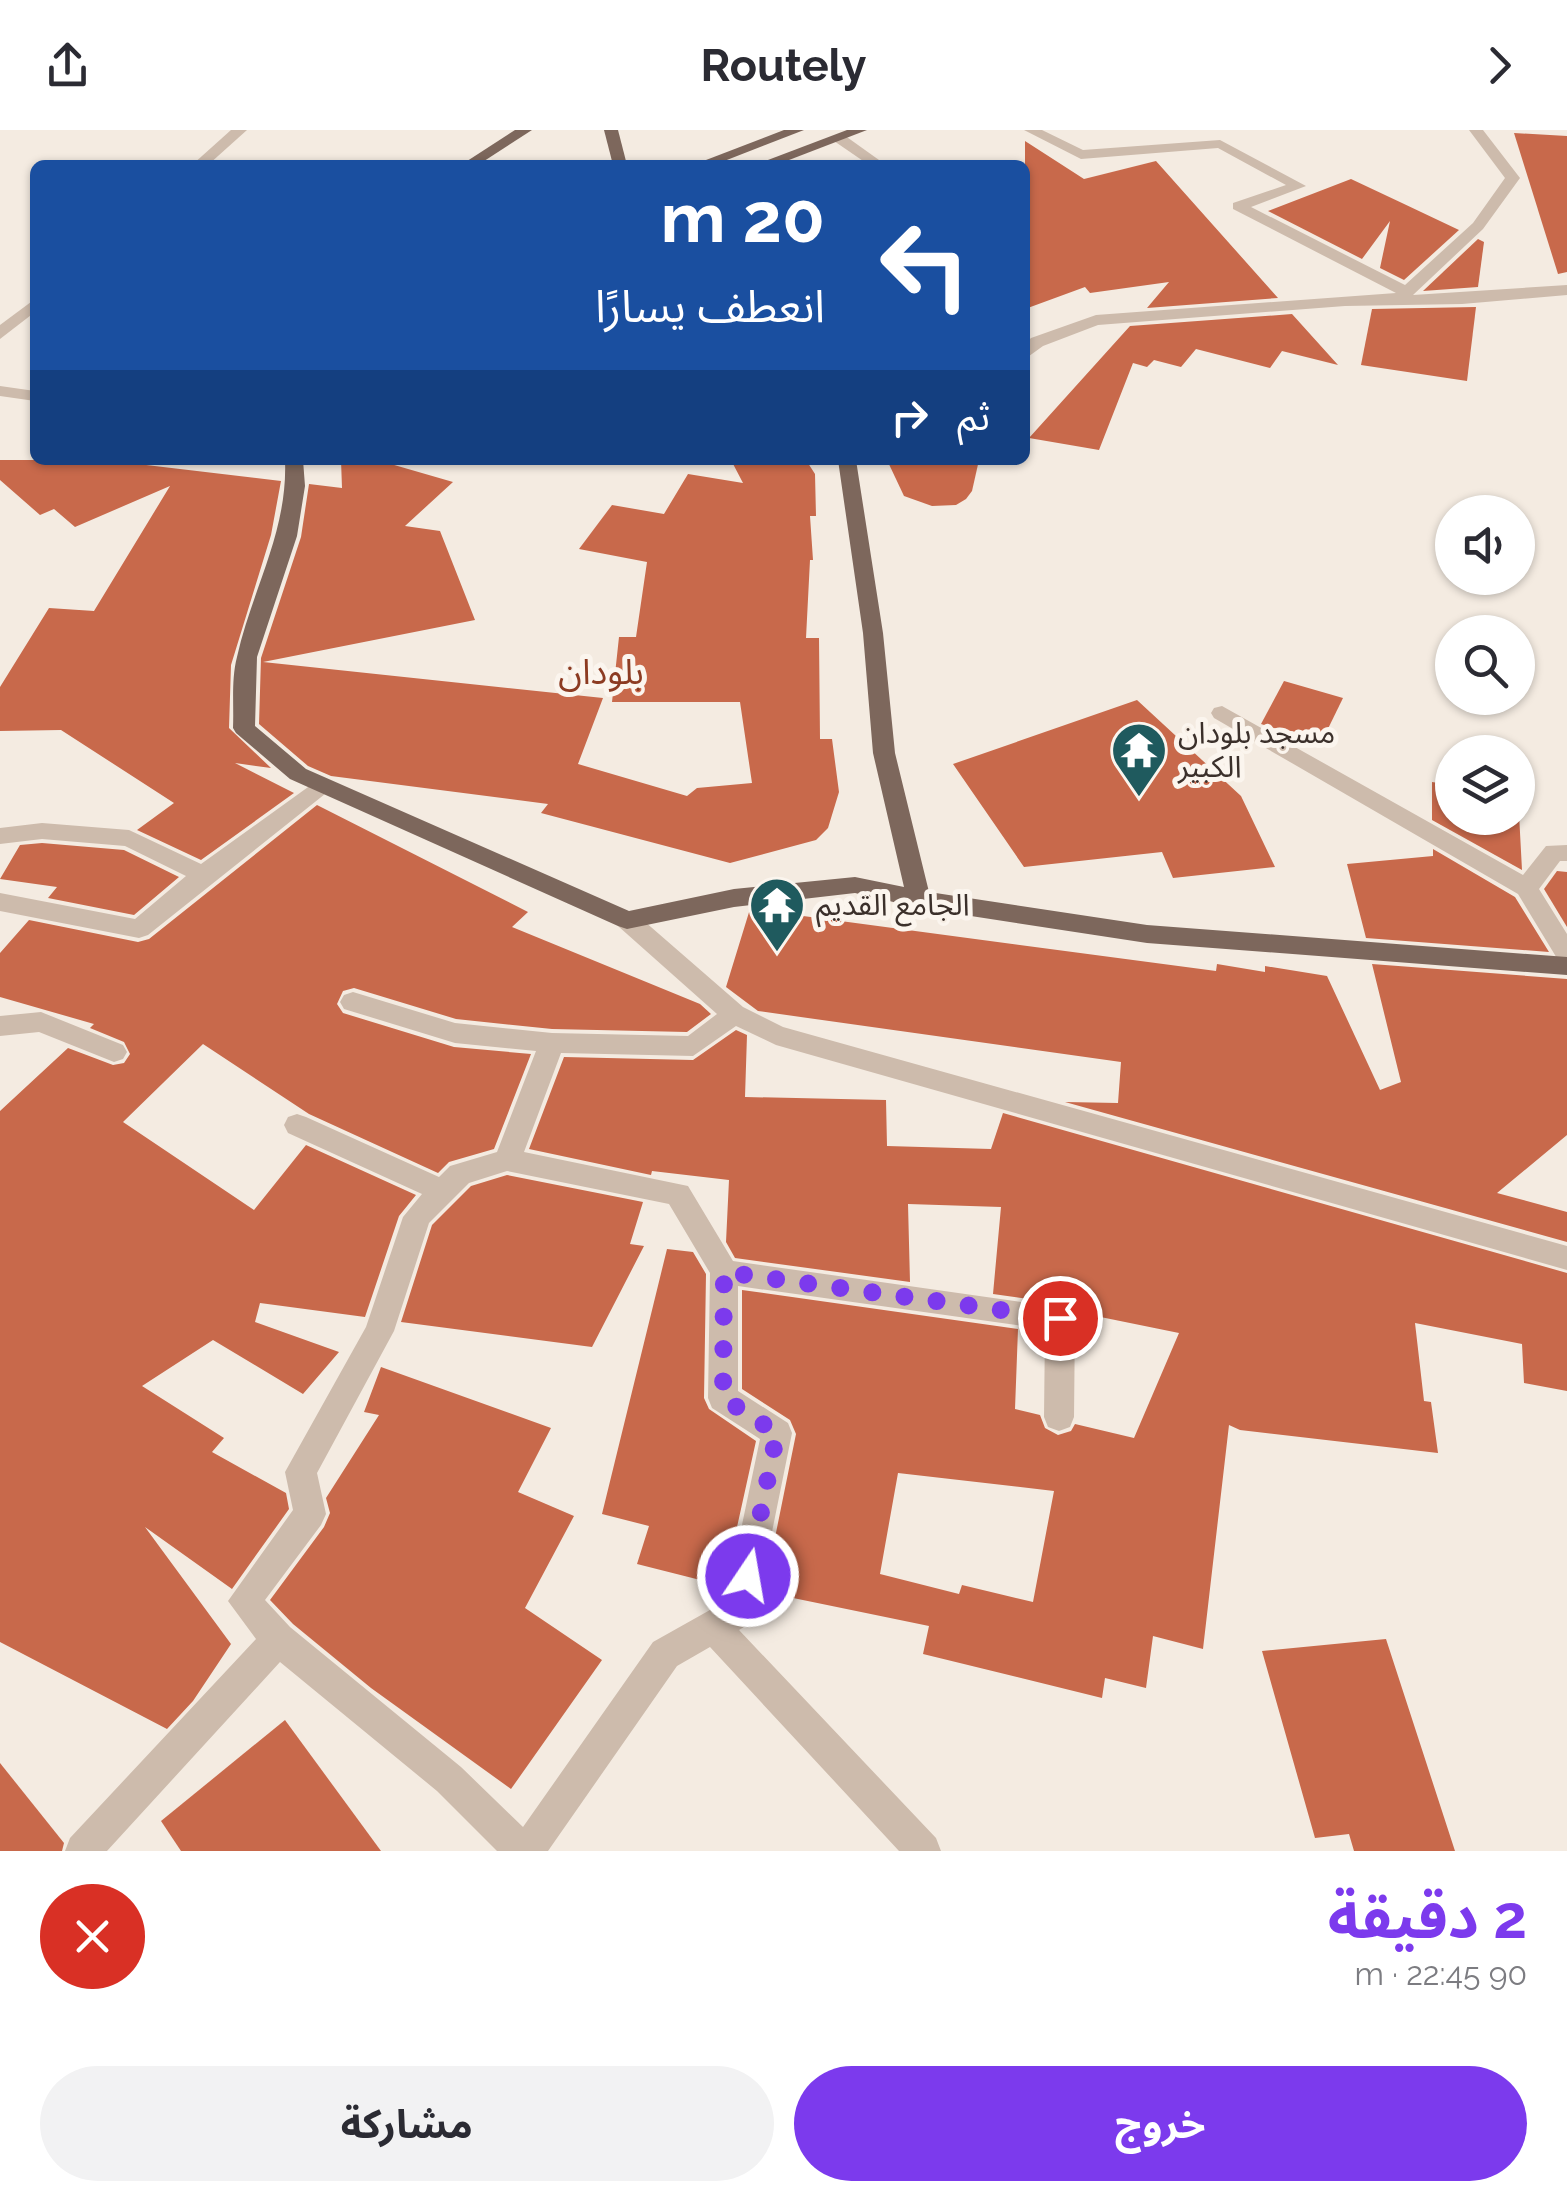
<!DOCTYPE html>
<html lang="ar">
<meta charset="utf-8">
<style>
body{margin:0;font-family:Raleway,"Noto Sans Arabic",sans-serif;background:#f2f2f3;color:#2b2b33;direction:rtl;height:100vh;display:flex;flex-direction:column;font-size:38px;white-space:nowrap}
*{box-sizing:border-box;margin:0}
p{font-size:32px;color:#7c7c81}
.icon{flex:none;width:55px;height:55px;fill:none;stroke:currentColor;stroke-width:2;stroke-linecap:round;stroke-linejoin:round}
.map{position:relative;height:1721px;overflow:hidden;direction:ltr}
.sheet{display:flex;flex-direction:column;background:#fff;flex:1}
.sheet>*{flex:none}
.hud{position:absolute;left:30px;top:30px;width:1000px;height:305px;border-radius:15px;box-shadow:0 2px 8px #0004;direction:rtl;background:#1a4fa0;color:#fff;overflow:hidden}
.tools{position:absolute;left:1435px;top:365px;display:grid;gap:20px}
.tools a{display:grid;place-items:center;width:100px;height:100px;border-radius:50%;background:#fff;box-shadow:0 2px 8px #0004;font-size:50px}
.pin{position:absolute;display:grid;place-items:center;width:85px;height:85px;color:#fff;margin:-42px;border:5px solid #fff;border-radius:50%;box-shadow:0 2px 10px #0007}
.me{position:absolute;width:110px;margin:-55px;rotate:12deg;stroke-linejoin:round;filter:drop-shadow(0 0 8px #0008)}
.turn{display:flex;align-items:center;gap:35px;height:210px;padding:0 40px;font-size:45px}
.turn .icon{width:130px;height:130px;stroke-width:2.5}
.turn b{display:block;font-size:70px;line-height:85px}
.then{display:flex;align-items:center;height:95px;padding:0 40px;background:#0003;gap:20px;font-size:38px}
.round{display:grid;place-items:center;flex:none;width:105px;height:105px;border-radius:52px;background:#f2f2f3}
.overview{display:flex;align-items:center;justify-content:space-between;height:170px;padding:0 40px}
h1{font-size:60px;font-weight:700;line-height:75px;color:#7c3aed}
.button{display:flex;gap:20px;margin-top:auto;padding:20px 40px}
.button a{flex:1;height:115px;border-radius:60px;background:#7c3aed;color:#fff;font-size:40px;font-weight:700;line-height:115px;text-align:center}
.button a+a{background:#f2f2f3;color:#2b2b33}
header{display:flex;justify-content:space-between;align-items:center;height:130px;padding:0 40px;background:#fff;font-size:45px;font-weight:700}
.map>svg:first-child{display:block}
.building{fill:#c8694b;fill-rule:evenodd}
.lines{fill:none;stroke-linecap:round;stroke-linejoin:round}
.minor{fill:#cdbbac;fill-rule:evenodd}
.major{fill:#7d675c;fill-rule:evenodd}
.route{stroke:#7c3aed;stroke-width:18;stroke-dasharray:0 32.4}
.labels{text-anchor:middle;stroke-width:10;stroke-linejoin:round;paint-order:stroke}
.poi-label{font-size:30px;fill:#3b302b;stroke:#fbf5ee;text-anchor:start}
.quarter-label{font-size:35px;fill:#8c3b22;stroke:#fbf5ee}
</style>
<header><svg class="icon" aria-label="forward" viewBox="0 0 24 24"><path d="M9 5l7 7-7 7"/></svg>Routely<svg class="icon" aria-label="share" viewBox="0 0 24 24"><path d="M12 15V3M7 8l5-5 5 5M5 13v7h14v-7"/></svg></header>
<div class="map">
<svg width="1567" height="1721" viewBox="0 0 1567 1721">
<rect width="100%" height="100%" fill="#f4ebe1"/>
<g class="building">
<polygon points="1514,3 1567,6 1567,142 1558,144"/>
<polygon points="1025,11 1084,49 1156,31 1278,168 1147,178 1169,152 1090,163 1085,157 1025,179"/>
<polygon points="1351,49 1402,73 1459,100 1404,150 1380,138 1390,91 1362,129 1268,81"/>
<polygon points="1478,109 1484,112 1478,157 1423,161"/>
<polygon points="1476,177 1467,251 1361,235 1372,179"/>
<polygon points="1292,184 1338,235 1282,221 1270,238 1196,219 1181,237 1154,230 1147,237 1133,233 1099,320 1029,308 1130,196"/>
<polygon points="0,330 104,330 281,351 271,405 231,535 229,598 271,638 235,633 294,663 201,730 137,700 174,673 61,600 0,601 0,557 49,478 94,481 170,356 75,397 54,379 40,385 0,350"/>
<polygon points="341,330 377,330 453,352 405,396 440,401 475,490 263,532 603,568 578,634 687,666 697,658 752,653 740,572 612,572 619,507 636,507 647,432 579,419 612,375 664,384 688,344 743,353 731,330 806,330 815,344 816,386 810,386 813,430 810,430 806,508 819,508 820,609 832,609 839,662 828,698 816,710 730,733 541,683 548,674 331,646 308,636 259,594 261,528 301,407 309,354 342,358"/>
<polygon points="887,330 979,330 972,361 966,369 956,375 932,376 904,366"/>
<polygon points="1284,551 1343,568 1321,613 1261,594"/>
<polygon points="1137,570 1241,666 1275,737 1173,748 1162,722 1024,737 953,634"/>
<polygon points="1432,652 1452,655 1452,688 1518,688 1518,665 1522,740 1432,690"/>
<polygon points="317,675 528,782 512,797 700,874 711,884 687,902 552,899 456,889 354,858 343,861 337,874 343,883 454,917 531,924 494,1019 449,1032 438,1043 309,984 203,914 123,992 254,1080 306,1015 416,1065 399,1086 365,1187 260,1173 255,1192 339,1222 303,1264 213,1210 142,1256 224,1308 212,1322 286,1363 289,1379 232,1459 145,1397 231,1514 193,1571 167,1599 0,1512 0,981 68,918 113,935 124,933 130,924 124,912 90,898 94,894 0,867 0,823 29,790 138,812 149,809"/>
<polygon points="42,713 124,720 179,747 134,785 48,768 57,757 0,749 20,715"/>
<polygon points="1433,719 1515,767 1549,822 1366,808 1347,734 1433,726"/>
<polygon points="1557,741 1567,742 1567,797 1544,759"/>
<polygon points="750,779 1216,841 1217,834 1265,842 1265,836 1327,846 1380,960 1401,952 1372,834 1567,849 1567,1005 1497,1063 1567,1082 1567,1112 1065,972 1118,973 1121,932 758,881 726,857"/>
<path d="M 736,900 L 747,905 L 745,967 L 886,970 L 887,1016 L 991,1019 L 1003,983 L 1567,1143 L 1567,1261 L 1524,1253 L 1522,1214 L 1415,1193 L 1424,1271 L 1431,1272 L 1438,1323 L 1240,1300 L 1229,1295 L 1203,1519 L 1153,1506 L 1146,1558 L 1105,1548 L 1102,1568 L 923,1524 L 929,1496 L 764,1462 L 796,1304 L 790,1290 L 742,1259 L 742,1160 L 1018,1199 L 1015,1279 L 1040,1285 L 1045,1298 L 1058,1305 L 1071,1301 L 1075,1294 L 1134,1308 L 1179,1203 L 1076,1182 L 1071,1175 L 993,1164 L 1001,1077 L 908,1074 L 910,1152 L 735,1128 L 726,1112 L 729,1050 L 652,1041 L 651,1045 L 529,1019 L 564,927 L 693,930 ZM 898,1343 L 1054,1361 L 1033,1472 L 962,1455 L 959,1464 L 880,1444 Z"/>
<polygon points="507,1045 643,1072 630,1114 644,1116 592,1217 401,1192 432,1095 471,1056"/>
<polygon points="667,1119 693,1122 706,1144 704,1268 709,1279 756,1311 724,1456 637,1434 649,1396 602,1384"/>
<polygon points="381,1237 551,1298 518,1362 574,1386 525,1478 602,1530 511,1659 371,1558 293,1494 270,1470 324,1397 330,1383 326,1368 379,1285 364,1282"/>
<polygon points="1386,1509 1455,1721 1354,1721 1349,1704 1315,1708 1262,1521"/>
<polygon points="285,1590 381,1721 181,1721 161,1691"/>
<polygon points="0,1633 64,1713 62,1721 0,1721"/>
</g>
<g class="lines">
<g class="minor">
<polygon points="231,0 247,0 208,35 192,35"/>
<polygon points="1024,0 1042,0 1083,20 1220,10 1306,56 1251,77 1405,155 1473,93 1505,48 1469,0 1483,0 1520,48 1483,99 1413,165 1567,155 1567,165 1462,174 1345,176 1098,195 1043,216 1025,229 1025,214 1031,208 1096,185 1396,163 1233,79 1233,73 1286,55 1218,18 1081,29"/>
<polygon points="834,5 844,5 886,35 869,35 834,11"/>
<polygon points="35,169 35,182 0,209 0,195"/>
<polygon points="0,256 35,261 35,271 0,266"/>
<polygon points="1222,576 1523,745 1546,716 1567,715 1567,731 1560,731 1539,759 1567,804 1567,833 1558,830 1518,764 1214,588 1211,583 1214,578"/>
<polygon points="322,647 333,655 330,660 148,805 139,808 0,781 0,763 135,789 186,746 125,716 42,709 0,714 0,698 42,693 129,700 201,734"/>
<path d="M 627,781 L 636,784 L 743,877 L 783,897 L 1567,1116 L 1567,1140 L 776,915 L 736,896 L 693,926 L 561,923 L 524,1022 L 688,1056 L 733,1131 L 1070,1179 L 1075,1188 L 1074,1287 L 1070,1297 L 1059,1301 L 1048,1297 L 1044,1287 L 1045,1199 L 738,1156 L 738,1261 L 788,1293 L 792,1303 L 756,1481 L 752,1492 L 739,1500 L 936,1708 L 941,1721 L 899,1721 L 710,1517 L 677,1536 L 548,1721 L 497,1721 L 437,1661 L 280,1532 L 107,1721 L 65,1721 L 70,1708 L 256,1509 L 228,1471 L 293,1380 L 285,1342 L 366,1197 L 403,1087 L 422,1064 L 288,1003 L 284,995 L 288,987 L 297,984 L 306,987 L 439,1047 L 450,1036 L 497,1022 L 536,921 L 455,913 L 344,879 L 340,872 L 344,865 L 353,862 L 455,893 L 552,903 L 688,906 L 717,884 L 618,796 L 615,790 L 618,784 ZM 507,1041 L 669,1074 L 710,1143 L 708,1268 L 712,1278 L 760,1309 L 726,1471 L 653,1512 L 523,1697 L 461,1637 L 290,1497 L 265,1470 L 321,1395 L 326,1384 L 317,1343 L 394,1201 L 429,1093 L 469,1053 Z"/>
<polygon points="41,882 123,915 127,922 123,929 114,932 39,902 0,906 0,886"/>
</g>
<g class="major">
<polygon points="515,0 532,0 478,35 461,35"/>
<polygon points="604,0 618,0 627,35 613,35"/>
<polygon points="784,0 804,0 714,35 693,35"/>
<polygon points="847,0 867,0 776,35 755,35"/>
<path d="M 285,330 L 303,330 L 305,356 L 297,406 L 257,527 L 255,596 L 306,639 L 629,781 L 734,759 L 855,747 L 904,757 L 873,623 L 863,503 L 838,330 L 856,330 L 883,503 L 895,623 L 929,762 L 1147,795 L 1567,827 L 1567,845 L 1147,813 L 919,778 L 855,763 L 734,777 L 627,799 L 618,796 L 290,649 L 236,603 L 233,598 C 234,575 231,550 237,527 C 252,459 288,402 285,330 Z"/>
</g>
</g>
<g class="lines">
<polyline class="route" points="748,1446 777,1303 723,1268 724,1142 1060,1188"/>
</g>
<defs>
<g id="temple-pin" transform="scale(2.875)"><path d="M0 17L-7.5 6A9.5 9.5 0 1 1 7.5 6Z" fill="#1f5a5e" stroke="#fbf5ee"/><path d="M0-6L5-2H3V0L6.5 2.5H4V6H1.5V3h-3V6H-4V2.5H-6.5L-3 0V-2H-5Z" fill="#fff"/></g>
</defs>
<g fill-rule="evenodd">
<use href="#temple-pin" x="1139" y="620"/>
<use href="#temple-pin" x="777" y="775"/>
</g>
<g class="labels">
<g class="poi-label">
<text x="1178" y="613">مسجد بلودان<tspan x="1178" dy="34">الكبير</tspan></text>
<text x="816" y="785">الجامع القديم</text>
</g>
<g class="quarter-label">
<text x="601" y="554">بلودان</text>
</g>
</g>
</svg>
<div class="tools">
<a><svg class="icon" aria-label="sound" viewBox="0 0 24 24"><path d="M4 9h4l5-4v14l-5-4H4zM17 9q2 3 0 6"/></svg></a>
<a><svg class="icon" aria-label="search" viewBox="0 0 24 24"><circle cx="10" cy="10" r="6"/><path d="M15 15l6 6"/></svg></a>
<a><svg class="icon" aria-label="layers" viewBox="0 0 24 24"><path d="M12 4l9 5-9 5-9-5zM3 14l9 5 9-5"/></svg></a>
</div>
<div class="pin" style="left:1060px;top:1188px;background:#d93025"><svg class="icon" aria-label="arrive" viewBox="0 0 24 24"><path d="M6 21V4h12l-3 4 3 4H6"/></svg></div>
<svg class="me" style="left:748px;top:1446px" viewBox="-20 -20 40 40"><circle r="17" fill="#7c3aed" stroke="#fff" stroke-width="3"/><path d="M0-11L8 9 0 5-8 9z" fill="#fff"/></svg>
<div class="hud">
<div class="turn"><svg class="icon" aria-label="left" viewBox="0 0 24 24"><path d="M17 20v-9H6M10 6l-5 5 5 5"/></svg><div><b>20 m</b>انعطف يسارًا</div></div>
<div class="then">ثم<svg class="icon" aria-label="right" viewBox="0 0 24 24"><path d="M7 20v-9h11M14 6l5 5-5 5"/></svg></div>
</div>
</div>
<section class="sheet">
<div class="overview"><div><h1>2 دقيقة</h1><p>90 m · 22:45</p></div><a class="round" style="background:#d93025;color:#fff"><svg class="icon" aria-label="close" viewBox="0 0 24 24"><path d="M6 6l12 12M18 6L6 18"/></svg></a></div>
<div class="button"><a>خروج</a><a>مشاركة</a></div>
</section>
